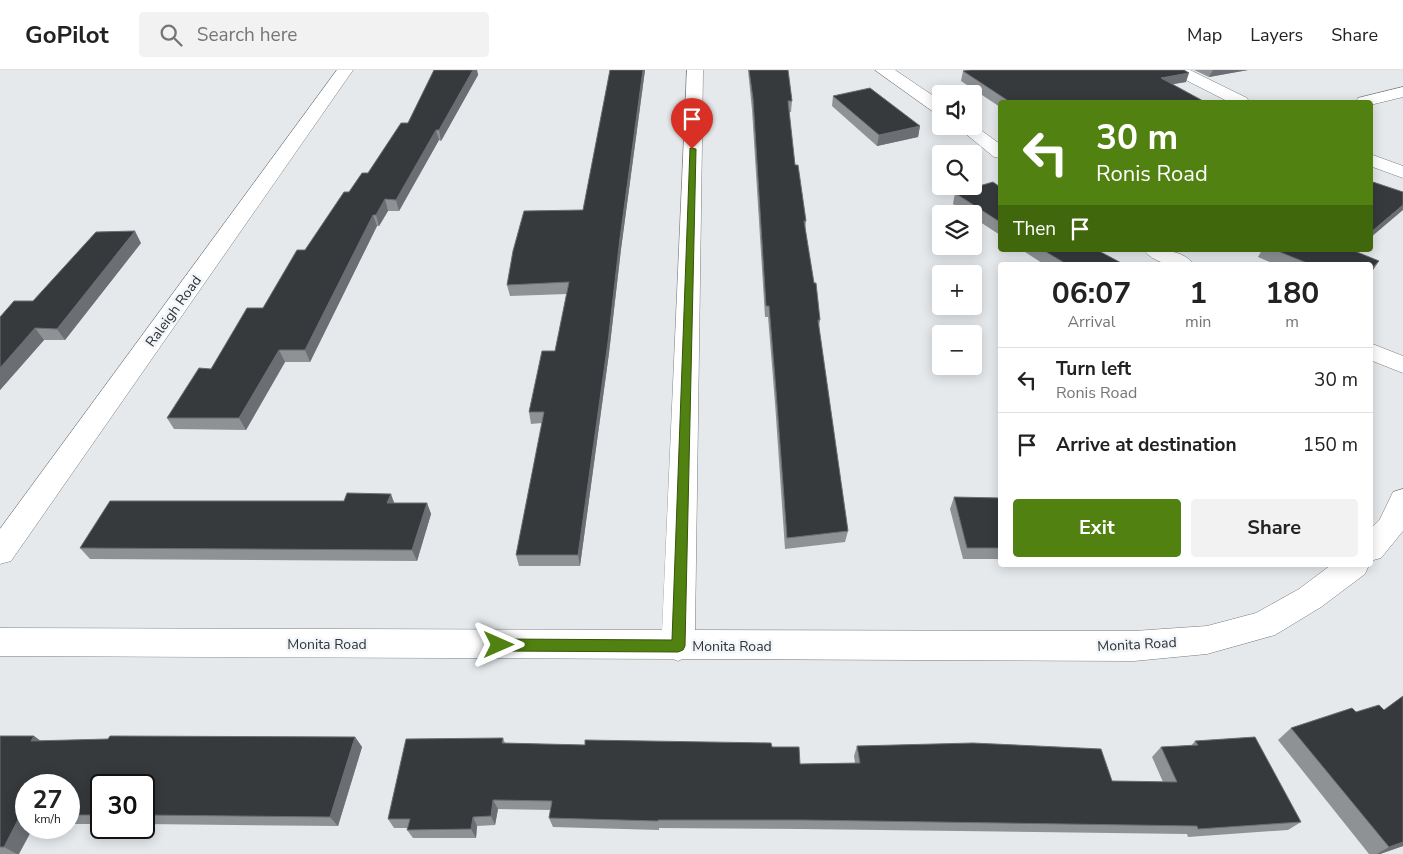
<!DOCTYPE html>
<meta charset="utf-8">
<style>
body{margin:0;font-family:"Nunito Sans",sans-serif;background:#f2f2f2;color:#222;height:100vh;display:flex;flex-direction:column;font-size:19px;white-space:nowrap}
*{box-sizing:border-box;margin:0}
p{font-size:16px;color:#767676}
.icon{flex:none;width:28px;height:28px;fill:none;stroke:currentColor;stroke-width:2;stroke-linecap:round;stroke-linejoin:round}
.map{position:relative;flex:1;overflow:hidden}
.sheet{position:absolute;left:998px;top:192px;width:375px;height:305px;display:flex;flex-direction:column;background:#fff;border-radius:5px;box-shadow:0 2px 12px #0003}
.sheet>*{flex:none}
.guide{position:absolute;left:998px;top:30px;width:375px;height:152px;border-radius:5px;box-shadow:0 2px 12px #0003;background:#518110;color:#fff;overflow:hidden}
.controls{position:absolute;left:932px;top:15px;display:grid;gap:10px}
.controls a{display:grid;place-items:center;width:50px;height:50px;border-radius:5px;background:#fff;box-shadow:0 2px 12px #0003;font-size:25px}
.speed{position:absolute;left:15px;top:704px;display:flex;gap:10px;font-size:25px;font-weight:700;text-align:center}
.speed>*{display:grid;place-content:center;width:65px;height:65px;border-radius:50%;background:#fff;box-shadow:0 2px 12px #0003;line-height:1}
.speed small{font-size:12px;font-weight:400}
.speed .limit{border:2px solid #111;border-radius:8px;background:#fff;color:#111}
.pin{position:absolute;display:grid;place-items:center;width:42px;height:42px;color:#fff;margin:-51px -21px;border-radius:50% 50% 50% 0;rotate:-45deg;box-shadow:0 0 5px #0007}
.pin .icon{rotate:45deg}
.me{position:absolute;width:55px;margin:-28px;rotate:90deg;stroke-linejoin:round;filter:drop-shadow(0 0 4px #0008)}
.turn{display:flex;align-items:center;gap:18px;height:105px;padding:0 15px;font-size:22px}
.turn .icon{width:65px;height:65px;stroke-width:2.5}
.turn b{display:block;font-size:35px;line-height:42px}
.then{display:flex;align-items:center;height:48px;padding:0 15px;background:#0003;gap:10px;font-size:19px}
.eta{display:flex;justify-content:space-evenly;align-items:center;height:85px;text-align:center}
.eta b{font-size:30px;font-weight:700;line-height:35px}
.cta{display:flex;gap:10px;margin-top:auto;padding:10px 15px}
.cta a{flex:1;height:58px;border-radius:5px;background:#518110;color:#fff;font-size:20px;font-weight:700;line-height:58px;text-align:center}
.cta a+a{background:#f2f2f2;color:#222}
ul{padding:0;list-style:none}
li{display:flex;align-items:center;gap:15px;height:65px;padding:0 15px;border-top:1px solid #e0e0e0}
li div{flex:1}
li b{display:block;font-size:19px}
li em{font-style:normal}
header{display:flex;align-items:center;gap:30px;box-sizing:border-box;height:70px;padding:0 25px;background:#fff;border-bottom:1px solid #e0e0e0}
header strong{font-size:24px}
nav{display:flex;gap:28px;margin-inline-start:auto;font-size:18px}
.search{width:350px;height:45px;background:#f2f2f2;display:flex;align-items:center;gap:12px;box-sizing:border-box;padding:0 18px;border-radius:5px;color:#767676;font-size:19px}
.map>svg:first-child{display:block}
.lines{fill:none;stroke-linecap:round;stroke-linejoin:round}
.street-casing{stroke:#797c7f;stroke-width:1}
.secondary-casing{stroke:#797c7f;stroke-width:1}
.street{fill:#fff;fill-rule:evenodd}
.secondary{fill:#fff;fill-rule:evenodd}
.wall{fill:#8e9294}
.shaded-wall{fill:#6b6e72}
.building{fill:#373a3d;stroke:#6b6e72}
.route{fill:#518110;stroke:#35540a}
.labels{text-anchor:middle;stroke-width:5;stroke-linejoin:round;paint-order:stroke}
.street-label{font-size:14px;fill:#303233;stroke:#f2f6fa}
</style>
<header>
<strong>GoPilot</strong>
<div class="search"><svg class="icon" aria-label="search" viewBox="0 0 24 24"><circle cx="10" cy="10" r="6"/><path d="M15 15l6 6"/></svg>Search here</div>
<nav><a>Map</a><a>Layers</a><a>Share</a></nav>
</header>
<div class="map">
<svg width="1403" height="784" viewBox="0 0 1403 784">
<rect width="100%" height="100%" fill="#e5e9ec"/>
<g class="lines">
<g class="street-casing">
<g id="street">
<polygon points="337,0 353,0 11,491 0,494 0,459"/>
<polygon points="687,0 703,0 695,560 1134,561 1207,556 1256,543 1299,519 1331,495 1369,495 1365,504 1321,537 1275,565 1207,584 1134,591 682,589 678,591 673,589 0,586 0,558 662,560"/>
<polygon points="875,0 895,0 941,31 941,44 935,43"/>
<polygon points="1403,17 1403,27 1370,35 1370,32 1356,32 1358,28"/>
<polygon points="974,55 1000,74 1000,88 994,87 956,56"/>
<path d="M 1144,180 C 1162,180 1183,179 1194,195 C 1176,195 1156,196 1144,180 Z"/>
<polygon points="1370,273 1403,286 1403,303 1370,290"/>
<polygon points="1403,419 1403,461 1381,488 1370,491 1370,459 1380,449 1393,422"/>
</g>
</g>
<g class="secondary-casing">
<g id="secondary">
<polygon points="1170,0 1190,0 1247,28 1249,32 1229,32 1172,3"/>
<polygon points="1370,84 1403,96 1403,108 1370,96"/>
</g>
</g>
<use href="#street" class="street"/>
<use href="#secondary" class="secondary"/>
</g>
<g class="wall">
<polygon points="434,0 477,0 478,5 441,71 439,70 399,141 388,141 379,156 377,156 310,292 285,292 246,360 174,359 167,348 211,299 263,238 349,122 368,103 408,53"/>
<polygon points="610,0 645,0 621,179 609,283 580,496 519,496 516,485 542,353 531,354 529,342 555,281 567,224 510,226 507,215 583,140"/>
<polygon points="748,0 788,0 792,31 791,42 789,42 795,95 806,151 805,161 820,250 819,257 848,461 845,472 785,479 775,333 768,247 765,247 752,40"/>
<polygon points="1194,0 1248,0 1209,7"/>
<polygon points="963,1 1186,12 1172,14 1205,32 1000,32 1000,37 961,11"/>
<polygon points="833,26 920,56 918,67 877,76 832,36"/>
<polygon points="1000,117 1000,165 974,148 974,144 967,144 953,134 955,123"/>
<polygon points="141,173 65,270 44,270 0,320 0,247 33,231"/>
<polygon points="1022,180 1097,180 1125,195 1045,195"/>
<polygon points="1262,180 1355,180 1354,181 1379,191 1370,204 1370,195 1277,195 1258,187"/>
<polygon points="954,427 1000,428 1000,489 963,489 950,439"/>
<polygon points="394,433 427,433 431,444 417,491 90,489 80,478"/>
<polygon points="1384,640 1403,776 1380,784 1369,784 1278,670 1291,658 1356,642"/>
<polygon points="0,666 34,666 41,671 355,667 362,677 338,756 144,754 144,715 101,715 101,754 69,754 69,715 26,715 26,758 19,784 0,784"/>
<polygon points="503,668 505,673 585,675 772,677 800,694 855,693 854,686 857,676 1112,711 1163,712 1152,687 1161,677 1191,676 1195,671 1301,752 1288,760 1188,767 1187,764 802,759 659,758 659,760 553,757 549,748 551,740 498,739 495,755 477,756 476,768 413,768 407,760 408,758 394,758 388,749"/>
</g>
<g class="shaded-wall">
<polygon points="473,0 477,0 478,5 441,71 439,60"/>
<polygon points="643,0 645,0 621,179 609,283 580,496 578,485"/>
<polygon points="1213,0 1248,0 1209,7"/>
<polygon points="1189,3 1186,12 1157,17 1161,8"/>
<polygon points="920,56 918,67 877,76 879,65"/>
<polygon points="436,60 439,70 399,141 396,130"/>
<polygon points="385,129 388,141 379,156 376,145"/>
<polygon points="1403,135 1403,140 1370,168 1370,163"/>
<polygon points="373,145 377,156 310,292 305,280"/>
<polygon points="135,161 141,173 65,270 57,259"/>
<polygon points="1379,191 1371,203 1370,204 1370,200"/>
<polygon points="35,258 44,270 0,320 0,298"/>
<polygon points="279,280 285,292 246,360 239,348"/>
<polygon points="391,424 395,435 387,433"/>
<polygon points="427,433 431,444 417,491 412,480"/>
<polygon points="34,666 47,676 31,671"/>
<polygon points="355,667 362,677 338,756 330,747"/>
<polygon points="493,730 498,739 495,755 491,746"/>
<polygon points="21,744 26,748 26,758 33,758 19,784 17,784 4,777"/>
<polygon points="473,747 477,756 476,768 471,759"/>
<polygon points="1403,772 1403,776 1380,784 1377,784 1389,777"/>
</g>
<g class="building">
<polygon points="434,0 473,0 439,60 436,60 396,130 385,129 376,145 373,145 305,280 279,280 239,348 167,348 199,298 211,299 247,238 263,238 297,180 305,180 344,122 349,122 362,103 368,103 401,53 408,53"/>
<polygon points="610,0 643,0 620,168 608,272 578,485 516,485 544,342 529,342 542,281 555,281 569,212 507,215 513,181 524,141 583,140"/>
<polygon points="749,0 788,0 792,31 788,31 795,95 798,95 806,151 804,151 814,213 816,213 820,250 818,250 848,461 787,468 776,321 769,236 766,236 753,29"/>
<polygon points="970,0 1184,0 1189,3 1161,8 1205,32 1010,32 963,1"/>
<polygon points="870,18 920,56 879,65 833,26"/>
<polygon points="1370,111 1403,122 1403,135 1370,163"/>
<polygon points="993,112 1000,117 1000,152 955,123"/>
<polygon points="135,161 57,259 35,258 0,298 0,247 14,231 33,231 96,162"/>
<polygon points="1043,180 1097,180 1125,195 1068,195"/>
<polygon points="1275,180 1352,180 1379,191 1370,200 1370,195 1312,195"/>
<polygon points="347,423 391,424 387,433 427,433 412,480 80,478 110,431 344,431"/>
<polygon points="954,427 1000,428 1000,478 967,478"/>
<polygon points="1403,626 1403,772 1389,777 1291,658 1352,638 1356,642 1379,635 1384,640"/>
<polygon points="0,666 34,666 31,671 108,669 110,666 355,667 330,747 144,745 144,715 101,715 101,745 69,745 69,715 26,715 26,745 21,744 4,777 0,777"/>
<polygon points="1255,667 1301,752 1198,759 1197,756 804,750 658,750 658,751 549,748 552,731 493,730 491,746 473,747 471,759 407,760 410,749 388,749 406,669 503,668 502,673 585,675 585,670 771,673 772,677 799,677 800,694 860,693 857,676 973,673 1101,679 1112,711 1177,712 1161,677 1198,675 1195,671"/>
</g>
<polygon class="route" points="690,78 696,79 685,576 683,580 678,582 499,581 494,579 492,575 494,571 499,569 672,570"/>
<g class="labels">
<g class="street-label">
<text transform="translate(173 241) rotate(-54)" y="5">Raleigh Road</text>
<text x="327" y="579">Monita Road</text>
<text transform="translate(1137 574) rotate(-3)" y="5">Monita Road</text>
<text x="732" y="581">Monita Road</text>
</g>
</g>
</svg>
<div class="controls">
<a><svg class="icon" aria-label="sound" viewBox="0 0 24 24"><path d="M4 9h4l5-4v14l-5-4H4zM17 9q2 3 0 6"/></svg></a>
<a><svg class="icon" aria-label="search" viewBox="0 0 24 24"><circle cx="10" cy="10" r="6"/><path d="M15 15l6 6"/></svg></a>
<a><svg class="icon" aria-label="layers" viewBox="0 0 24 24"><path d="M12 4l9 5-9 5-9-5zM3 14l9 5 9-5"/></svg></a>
<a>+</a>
<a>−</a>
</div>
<div class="speed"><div>27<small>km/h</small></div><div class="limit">30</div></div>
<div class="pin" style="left:692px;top:79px;background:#d93025"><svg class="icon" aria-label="arrive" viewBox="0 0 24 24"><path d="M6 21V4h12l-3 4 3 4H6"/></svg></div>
<svg class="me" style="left:499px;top:575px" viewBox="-20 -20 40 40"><path d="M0-17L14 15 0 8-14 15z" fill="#518110" stroke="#fff" stroke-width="4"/></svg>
<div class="guide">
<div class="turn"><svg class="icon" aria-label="left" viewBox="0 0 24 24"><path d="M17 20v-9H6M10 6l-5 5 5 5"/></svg><div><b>30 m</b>Ronis Road</div></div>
<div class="then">Then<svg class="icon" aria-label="arrive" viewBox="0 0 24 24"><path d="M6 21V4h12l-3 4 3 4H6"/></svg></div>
</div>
<section class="sheet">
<div class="eta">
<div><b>06:07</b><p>Arrival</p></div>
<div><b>1</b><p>min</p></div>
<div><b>180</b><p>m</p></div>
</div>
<ul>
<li><svg class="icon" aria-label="left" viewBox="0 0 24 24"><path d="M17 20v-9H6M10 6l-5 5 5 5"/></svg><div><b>Turn left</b><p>Ronis Road</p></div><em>30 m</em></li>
<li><svg class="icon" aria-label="arrive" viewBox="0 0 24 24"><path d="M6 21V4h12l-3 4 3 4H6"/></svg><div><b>Arrive at destination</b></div><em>150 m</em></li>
</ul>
<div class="cta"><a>Exit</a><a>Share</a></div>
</section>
</div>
